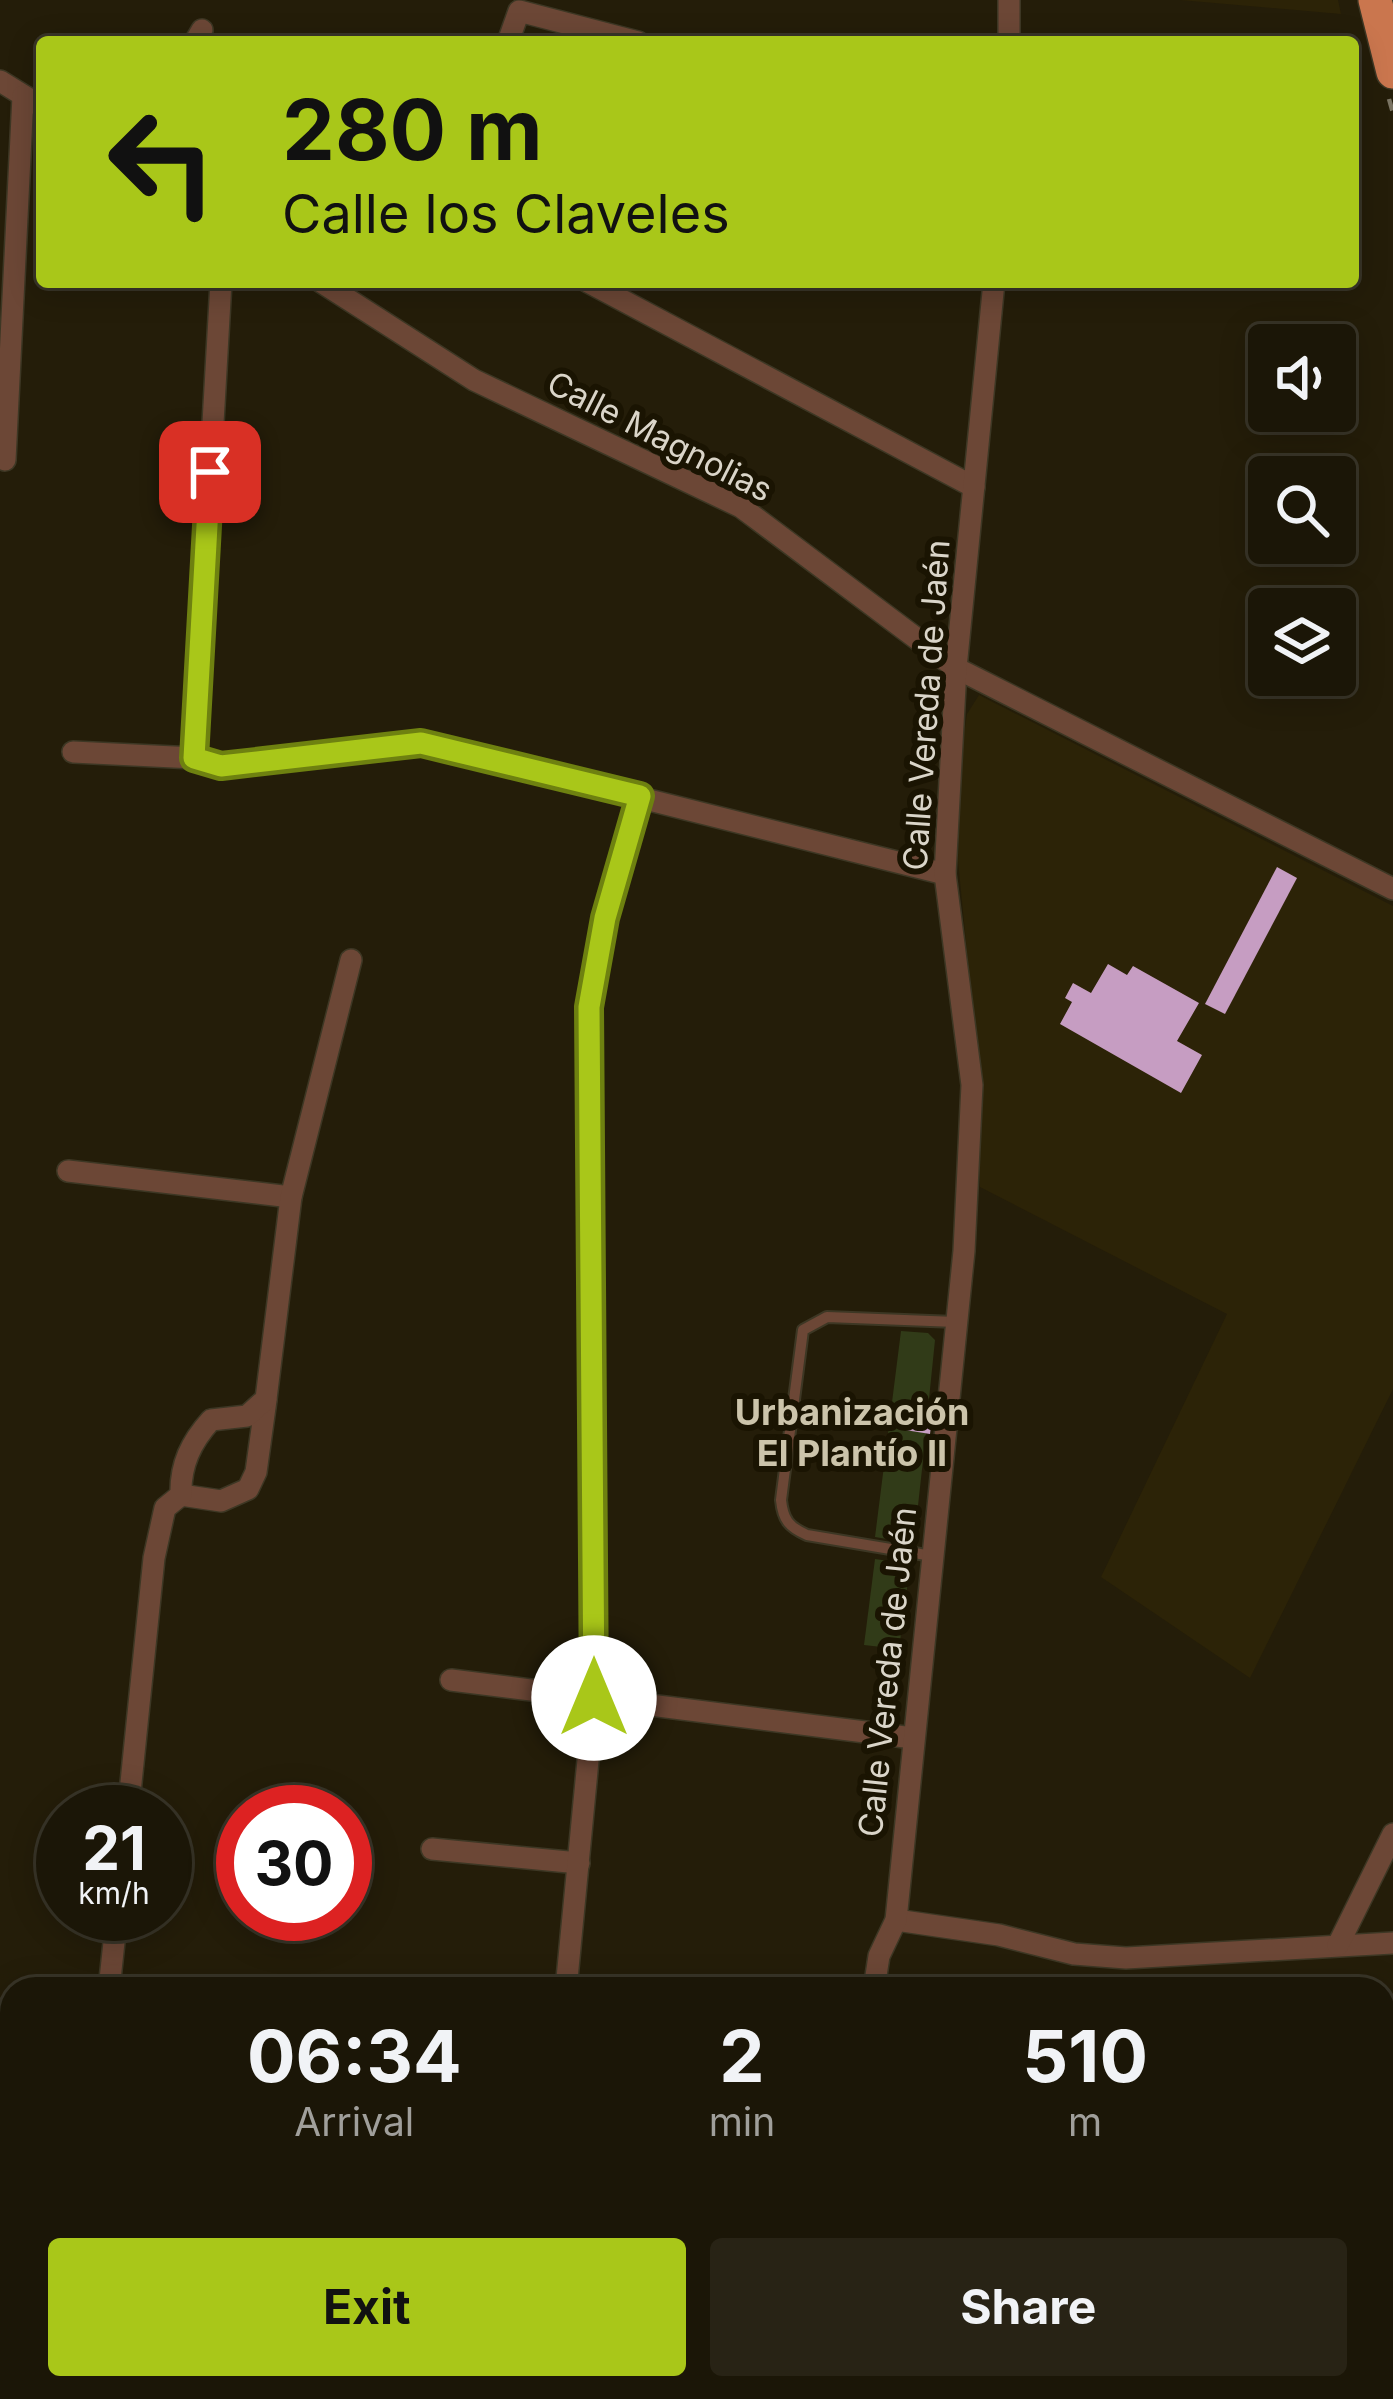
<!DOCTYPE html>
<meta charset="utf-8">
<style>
body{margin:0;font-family:Inter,sans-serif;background:#282315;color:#f1f3f6;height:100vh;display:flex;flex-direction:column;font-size:45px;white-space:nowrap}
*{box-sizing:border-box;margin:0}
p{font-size:39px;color:#a09f9b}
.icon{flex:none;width:66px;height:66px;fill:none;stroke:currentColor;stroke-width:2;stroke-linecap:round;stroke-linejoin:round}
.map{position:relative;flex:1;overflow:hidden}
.sheet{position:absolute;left:0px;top:1977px;width:1395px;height:423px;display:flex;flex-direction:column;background:#1b1607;border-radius:36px 36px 0 0;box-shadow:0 6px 30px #0003,0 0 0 3px #393528}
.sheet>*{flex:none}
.top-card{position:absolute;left:36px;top:36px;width:1323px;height:252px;border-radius:12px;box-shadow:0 6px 30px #0003,0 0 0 3px #393528;background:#a9c719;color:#111;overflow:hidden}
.buttons{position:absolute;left:1248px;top:324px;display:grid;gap:24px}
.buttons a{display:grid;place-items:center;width:108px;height:108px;border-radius:12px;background:#1b1607;box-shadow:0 6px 30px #0003,0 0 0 3px #393528;font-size:60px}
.speed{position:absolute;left:36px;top:1785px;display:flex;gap:24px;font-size:60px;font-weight:700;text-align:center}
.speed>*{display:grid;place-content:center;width:156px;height:156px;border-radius:50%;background:#1b1607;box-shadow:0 6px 30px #0003,0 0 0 3px #393528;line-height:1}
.speed small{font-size:30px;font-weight:400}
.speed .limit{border:18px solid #d22;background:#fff;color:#111}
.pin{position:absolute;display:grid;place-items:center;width:102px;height:102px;color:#fff;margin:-51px;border-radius:24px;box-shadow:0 6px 18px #0006}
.me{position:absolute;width:132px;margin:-66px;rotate:0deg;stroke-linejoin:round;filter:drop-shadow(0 0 9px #0008)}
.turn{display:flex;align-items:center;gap:42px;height:252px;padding:0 48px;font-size:54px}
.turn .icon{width:156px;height:156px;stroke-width:2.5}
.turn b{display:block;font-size:84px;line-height:102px}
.eta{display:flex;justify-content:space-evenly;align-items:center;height:204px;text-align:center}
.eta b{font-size:72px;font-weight:700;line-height:84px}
.button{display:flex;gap:24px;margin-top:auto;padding:24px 48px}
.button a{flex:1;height:138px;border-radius:12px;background:#a9c719;color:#111;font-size:48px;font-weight:700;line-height:138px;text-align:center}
.button a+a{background:#282315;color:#f1f3f6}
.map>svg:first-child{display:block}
.built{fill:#2c2307}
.green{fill:#313b18}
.building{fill:#c69dc2}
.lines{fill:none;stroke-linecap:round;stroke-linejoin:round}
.service-casing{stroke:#3d3724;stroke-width:14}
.minor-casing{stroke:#3d3724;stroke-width:24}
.trunk-casing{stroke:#3d3724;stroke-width:36}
.path{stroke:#7a7463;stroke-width:4.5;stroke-dasharray:12 6;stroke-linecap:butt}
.service{stroke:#6c4736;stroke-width:10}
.minor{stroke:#6c4736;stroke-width:21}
.trunk{stroke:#ca764e;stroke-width:33}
.route-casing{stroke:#6e8110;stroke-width:30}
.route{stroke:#a9c719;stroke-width:21}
.labels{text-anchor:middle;stroke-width:12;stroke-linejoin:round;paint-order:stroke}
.street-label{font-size:33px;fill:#dad5c9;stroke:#1a1402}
.neighbourhood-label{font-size:36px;font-weight:bold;fill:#ccc4ab;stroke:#1a1402}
</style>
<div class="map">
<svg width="1393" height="2399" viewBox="0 0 1393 2399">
<rect width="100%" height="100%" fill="#241d09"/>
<g class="built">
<polygon points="1180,0 1338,0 1341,14 1296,10"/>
<polygon points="979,695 1393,906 1393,1389 1250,1678 1101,1577 1227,1314 980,1187 980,1084 958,861 962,746 967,714"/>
</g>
<g class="green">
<polygon points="901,1331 928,1333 935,1340 928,1409 908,1407 926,1433 915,1533 905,1542 875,1537"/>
<polygon points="875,1559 903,1563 909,1573 899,1649 864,1645"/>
</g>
<g class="building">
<polygon points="1277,867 1297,878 1225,1014 1205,1004"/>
<polygon points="1108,964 1127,975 1133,966 1199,1003 1177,1041 1202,1055 1181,1093 1060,1024 1072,1002 1065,998 1073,983 1091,993"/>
<polygon points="908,1406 933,1410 930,1434 905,1430"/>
</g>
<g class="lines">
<g class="service-casing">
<path id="service" d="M 932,1556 L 807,1535 C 789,1527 783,1520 781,1500 L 803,1330 L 827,1317 L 956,1322"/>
</g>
<g class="minor-casing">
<g id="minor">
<polyline points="195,42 202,30"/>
<polyline points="508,42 519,11 638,42"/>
<polyline points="1009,42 1009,0"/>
<polyline points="0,81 42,107"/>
<polyline points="321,282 474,380 741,507 956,668 1393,889"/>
<polyline points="588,282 974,487"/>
<polyline points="5,460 23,96"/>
<polyline points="73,752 194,758 221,766 421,743 945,874"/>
<polyline points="194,758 221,282"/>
<polyline points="68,1171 291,1197"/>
<polyline points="181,1495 221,1501 248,1489 256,1472 266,1400"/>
<polyline points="451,1680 913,1738"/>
<path d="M 128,1812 L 154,1558 L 165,1508 L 181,1495 C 180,1465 191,1442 211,1420 L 247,1416 L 266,1399 L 291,1197 L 351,960"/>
<polyline points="432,1849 579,1863"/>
<polyline points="896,1920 999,1935 1074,1954 1126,1958 1393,1943"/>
<polyline points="1338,1945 1393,1834"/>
<polyline points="109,1989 117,1914"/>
<polyline points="566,1989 594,1698 589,1008 606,918 640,797"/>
<polyline points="874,1989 879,1956 896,1920 964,1251 972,1085 945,874 956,668 994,282"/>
<polyline points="0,2170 12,2168"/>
<polyline points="470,2399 471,2388"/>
<polyline points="815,2399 817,2388"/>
</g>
</g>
<g class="trunk-casing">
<polyline id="trunk" points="1375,0 1393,72"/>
</g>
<polyline class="path" points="1389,99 1393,113"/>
<use href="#service" class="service"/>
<use href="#minor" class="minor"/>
<use href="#trunk" class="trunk"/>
</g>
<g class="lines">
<g class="route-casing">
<polyline id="route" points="210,472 194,758 221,766 421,743 640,796 605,918 589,1007 594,1698"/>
</g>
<use href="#route" class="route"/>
</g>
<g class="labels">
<g class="street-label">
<text transform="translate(660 436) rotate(27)" y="12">Calle Magnolias</text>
<text transform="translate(926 705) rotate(-86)" y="12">Calle Vereda de Jaén</text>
<text transform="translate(887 1672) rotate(-84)" y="12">Calle Vereda de Jaén</text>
</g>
<g class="neighbourhood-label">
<text x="852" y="1425">Urbanización<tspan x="852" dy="41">El Plantío II</tspan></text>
</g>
</g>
</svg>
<div class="buttons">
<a><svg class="icon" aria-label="sound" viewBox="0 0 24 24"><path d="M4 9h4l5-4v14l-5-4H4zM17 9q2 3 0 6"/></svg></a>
<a><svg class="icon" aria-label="search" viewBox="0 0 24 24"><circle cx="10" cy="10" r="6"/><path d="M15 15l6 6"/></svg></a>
<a><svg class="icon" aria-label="layers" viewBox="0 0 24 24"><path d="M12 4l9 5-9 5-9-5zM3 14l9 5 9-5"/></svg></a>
</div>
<div class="speed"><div>21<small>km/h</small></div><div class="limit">30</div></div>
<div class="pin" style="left:210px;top:472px;background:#d93025"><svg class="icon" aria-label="arrive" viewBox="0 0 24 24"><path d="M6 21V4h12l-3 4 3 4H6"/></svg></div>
<svg class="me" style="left:594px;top:1698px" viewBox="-20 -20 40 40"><circle r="19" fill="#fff"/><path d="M0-13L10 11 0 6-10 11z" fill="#a9c719"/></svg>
<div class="top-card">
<div class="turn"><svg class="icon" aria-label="left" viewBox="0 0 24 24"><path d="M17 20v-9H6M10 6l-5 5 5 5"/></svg><div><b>280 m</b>Calle los Claveles</div></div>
</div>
<section class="sheet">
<div class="eta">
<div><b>06:34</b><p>Arrival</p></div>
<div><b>2</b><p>min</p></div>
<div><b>510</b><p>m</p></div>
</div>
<div class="button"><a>Exit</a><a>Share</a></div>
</section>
</div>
